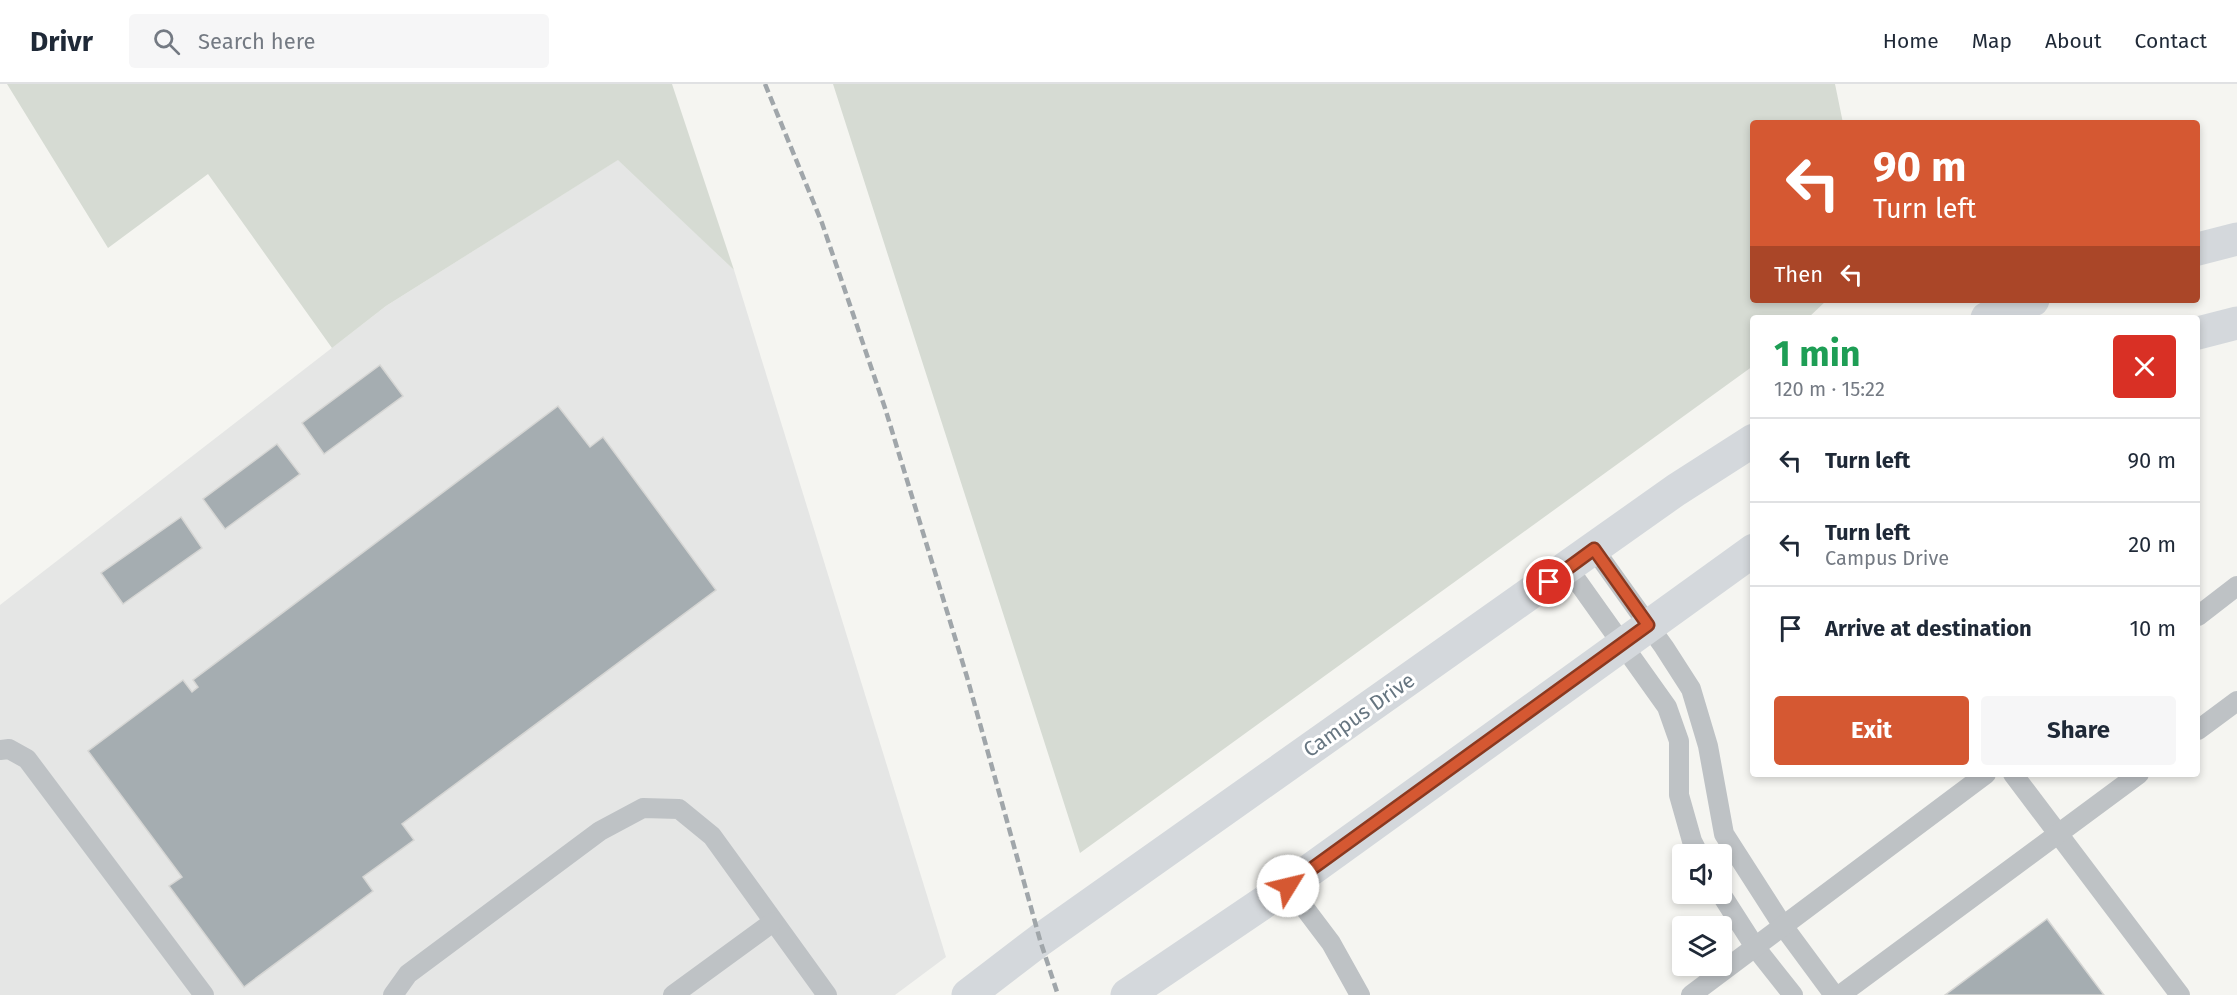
<!DOCTYPE html>
<meta charset="utf-8">
<style>
body{margin:0;font-family:"Fira Sans",sans-serif;background:#f6f6f7;color:#1f2937;height:100vh;display:flex;flex-direction:column;font-size:22px;white-space:nowrap}
*{box-sizing:border-box;margin:0}
p{font-size:20px;color:#747a83}
.icon{flex:none;width:33px;height:33px;fill:none;stroke:currentColor;stroke-width:2;stroke-linecap:round;stroke-linejoin:round}
.map{position:relative;flex:1;overflow:hidden}
.panel{position:absolute;left:1750px;top:231px;width:450px;height:462px;display:flex;flex-direction:column;background:#fff;border-radius:6px;box-shadow:0 3px 9px #0003}
.panel>*{flex:none}
.banner{position:absolute;left:1750px;top:36px;width:450px;height:183px;border-radius:6px;box-shadow:0 3px 9px #0003;background:#d55832;color:#fff;overflow:hidden}
.tools{position:absolute;left:1672px;top:760px;display:grid;gap:12px}
.tools a{display:grid;place-items:center;width:60px;height:60px;border-radius:6px;background:#fff;box-shadow:0 3px 9px #0003;font-size:30px}
.pin{position:absolute;display:grid;place-items:center;width:51px;height:51px;color:#fff;margin:-26px;border:3px solid #fff;border-radius:50%;box-shadow:0 2px 6px #0007}
.me{position:absolute;width:66px;margin:-33px;rotate:54deg;stroke-linejoin:round;filter:drop-shadow(0 0 4px #0008)}
.turn{display:flex;align-items:center;gap:21px;height:126px;padding:0 24px;font-size:27px}
.turn .icon{width:78px;height:78px;stroke-width:2.5}
.turn b{display:block;font-size:42px;line-height:51px}
.then{display:flex;align-items:center;height:57px;padding:0 24px;background:#0003;gap:12px;font-size:22px}
.round{display:grid;place-items:center;flex:none;width:63px;height:63px;border-radius:6px;background:#f6f6f7}
.head{display:flex;align-items:center;justify-content:space-between;height:102px;padding:0 24px}
h1{font-size:36px;font-weight:700;line-height:45px;color:#1e9e55}
.cta{display:flex;gap:12px;margin-top:auto;padding:12px 24px}
.cta a{flex:1;height:69px;border-radius:6px;background:#d55832;color:#fff;font-size:24px;font-weight:700;line-height:69px;text-align:center}
.cta a+a{background:#f6f6f7;color:#1f2937}
ul{padding:0;list-style:none}
li{display:flex;align-items:center;gap:18px;height:84px;padding:0 24px;border-top:2px solid #e0e1e3}
li div{flex:1}
li b{display:block;font-size:22px}
li em{font-style:normal}
header{display:flex;align-items:center;gap:36px;box-sizing:border-box;height:84px;padding:0 30px;background:#fff;border-bottom:2px solid #e0e1e3}
header strong{font-size:28px}
nav{display:flex;gap:33px;margin-inline-start:auto;font-size:21px}
.search{width:420px;height:54px;background:#f6f6f7;display:flex;align-items:center;gap:15px;box-sizing:border-box;padding:0 21px;border-radius:6px;color:#747a83;font-size:22px}
.map>svg:first-child{display:block}
.built{fill:#e5e6e5}
.green{fill:#d6dbd3}
.building{fill:#a5adb1;stroke:#d6d6d4;stroke-width:1.5}
.lines{fill:none;stroke-linecap:round;stroke-linejoin:round}
.lane{stroke:#bec2c5;stroke-width:20}
.secondary{stroke:#d4d8dc;stroke-width:33}
.rail{stroke:#a0a6aa;stroke-width:4.5;stroke-dasharray:9 4.5;stroke-linecap:butt}
.route-casing{stroke:#8a3920;stroke-width:15}
.route{stroke:#d55832;stroke-width:10}
.labels{text-anchor:middle;stroke-width:6;stroke-linejoin:round;paint-order:stroke}
.street-label{font-size:21px;fill:#667580;stroke:#fff}
</style>
<header>
<strong>Drivr</strong>
<div class="search"><svg class="icon" aria-label="search" viewBox="0 0 24 24"><circle cx="10" cy="10" r="6"/><path d="M15 15l6 6"/></svg>Search here</div>
<nav><a>Home</a><a>Map</a><a>About</a><a>Contact</a></nav>
</header>
<div class="map">
<svg width="2237" height="911" viewBox="0 0 2237 911">
<rect width="100%" height="100%" fill="#f5f5f1"/>
<polygon class="built" points="619,75 734,186 946,873 895,911 0,911 0,521 386,222"/>
<g class="green">
<polygon points="7,0 672,0 734,186 618,76 386,222 332,264 208,90 108,164"/>
<polygon points="833,0 1835,0 1843,39 1754,39 1754,216 1827,216 1808,234 1754,234 1753,282 1080,769"/>
</g>
<g class="building">
<polygon points="380,281 403,312 324,370 302,339"/>
<polygon points="558,322 590,363 603,353 716,506 402,740 414,756 363,793 373,807 244,903 169,802 182,793 88,667 183,596 192,608 198,603 193,596"/>
<polygon points="277,360 300,390 225,445 203,415"/>
<polygon points="181,433 202,464 123,520 101,489"/>
<polygon points="2047,835 2104,911 1945,911"/>
</g>
<g class="lines">
<g class="lane">
<polyline points="1594,465 1664,563 1691,605 1708,662 1724,750 1783,842 1834,911"/>
<polyline points="1568,484 1667,623 1679,657 1679,711 1692,757 1699,771"/>
<polyline points="2198,532 2237,502"/>
<polyline points="2198,646 2237,617"/>
<polyline points="0,666 9,665 27,675 204,911"/>
<polyline points="2013,690 2180,911"/>
<polyline points="1288,802 1331,859 1360,911"/>
<polyline points="1721,810 1755,863 1793,911"/>
<polyline points="393,911 408,890 600,747 643,724 679,725 712,752 827,911"/>
<polyline points="673,911 773,838"/>
<polyline points="1691,911 1986,690"/>
<polyline points="1840,911 2139,690"/>
</g>
<g class="secondary">
<polyline points="2198,165 2237,155"/>
<polyline points="1987,234 2033,216"/>
<polyline points="2198,249 2237,239"/>
<polyline points="968,911 1040,856 1676,406 1754,356"/>
<polyline points="1127,911 1288,802 1754,466"/>
</g>
<polyline class="rail" points="765,0 822,139 885,324 967,593 1040,856 1058,911"/>
</g>
<g class="lines">
<g class="route-casing">
<polyline id="route" points="1288,802 1648,541 1594,465 1549,498"/>
</g>
<use href="#route" class="route"/>
</g>
<g class="labels">
<g class="street-label">
<text transform="translate(1359 631) rotate(-35)" y="7">Campus Drive</text>
</g>
</g>
</svg>
<div class="tools">
<a><svg class="icon" aria-label="sound" viewBox="0 0 24 24"><path d="M4 9h4l5-4v14l-5-4H4zM17 9q2 3 0 6"/></svg></a>
<a><svg class="icon" aria-label="layers" viewBox="0 0 24 24"><path d="M12 4l9 5-9 5-9-5zM3 14l9 5 9-5"/></svg></a>
</div>
<div class="pin" style="left:1549px;top:498px;background:#d93025"><svg class="icon" aria-label="arrive" viewBox="0 0 24 24"><path d="M6 21V4h12l-3 4 3 4H6"/></svg></div>
<svg class="me" style="left:1288px;top:802px" viewBox="-20 -20 40 40"><circle r="19" fill="#fff"/><path d="M0-13L10 11 0 6-10 11z" fill="#d55832"/></svg>
<div class="banner">
<div class="turn"><svg class="icon" aria-label="left" viewBox="0 0 24 24"><path d="M17 20v-9H6M10 6l-5 5 5 5"/></svg><div><b>90 m</b>Turn left</div></div>
<div class="then">Then<svg class="icon" aria-label="left" viewBox="0 0 24 24"><path d="M17 20v-9H6M10 6l-5 5 5 5"/></svg></div>
</div>
<section class="panel">
<div class="head"><div><h1>1 min</h1><p>120 m · 15:22</p></div><a class="round" style="background:#d93025;color:#fff"><svg class="icon" aria-label="close" viewBox="0 0 24 24"><path d="M6 6l12 12M18 6L6 18"/></svg></a></div>
<ul>
<li><svg class="icon" aria-label="left" viewBox="0 0 24 24"><path d="M17 20v-9H6M10 6l-5 5 5 5"/></svg><div><b>Turn left</b></div><em>90 m</em></li>
<li><svg class="icon" aria-label="left" viewBox="0 0 24 24"><path d="M17 20v-9H6M10 6l-5 5 5 5"/></svg><div><b>Turn left</b><p>Campus Drive</p></div><em>20 m</em></li>
<li><svg class="icon" aria-label="arrive" viewBox="0 0 24 24"><path d="M6 21V4h12l-3 4 3 4H6"/></svg><div><b>Arrive at destination</b></div><em>10 m</em></li>
</ul>
<div class="cta"><a>Exit</a><a>Share</a></div>
</section>
</div>
